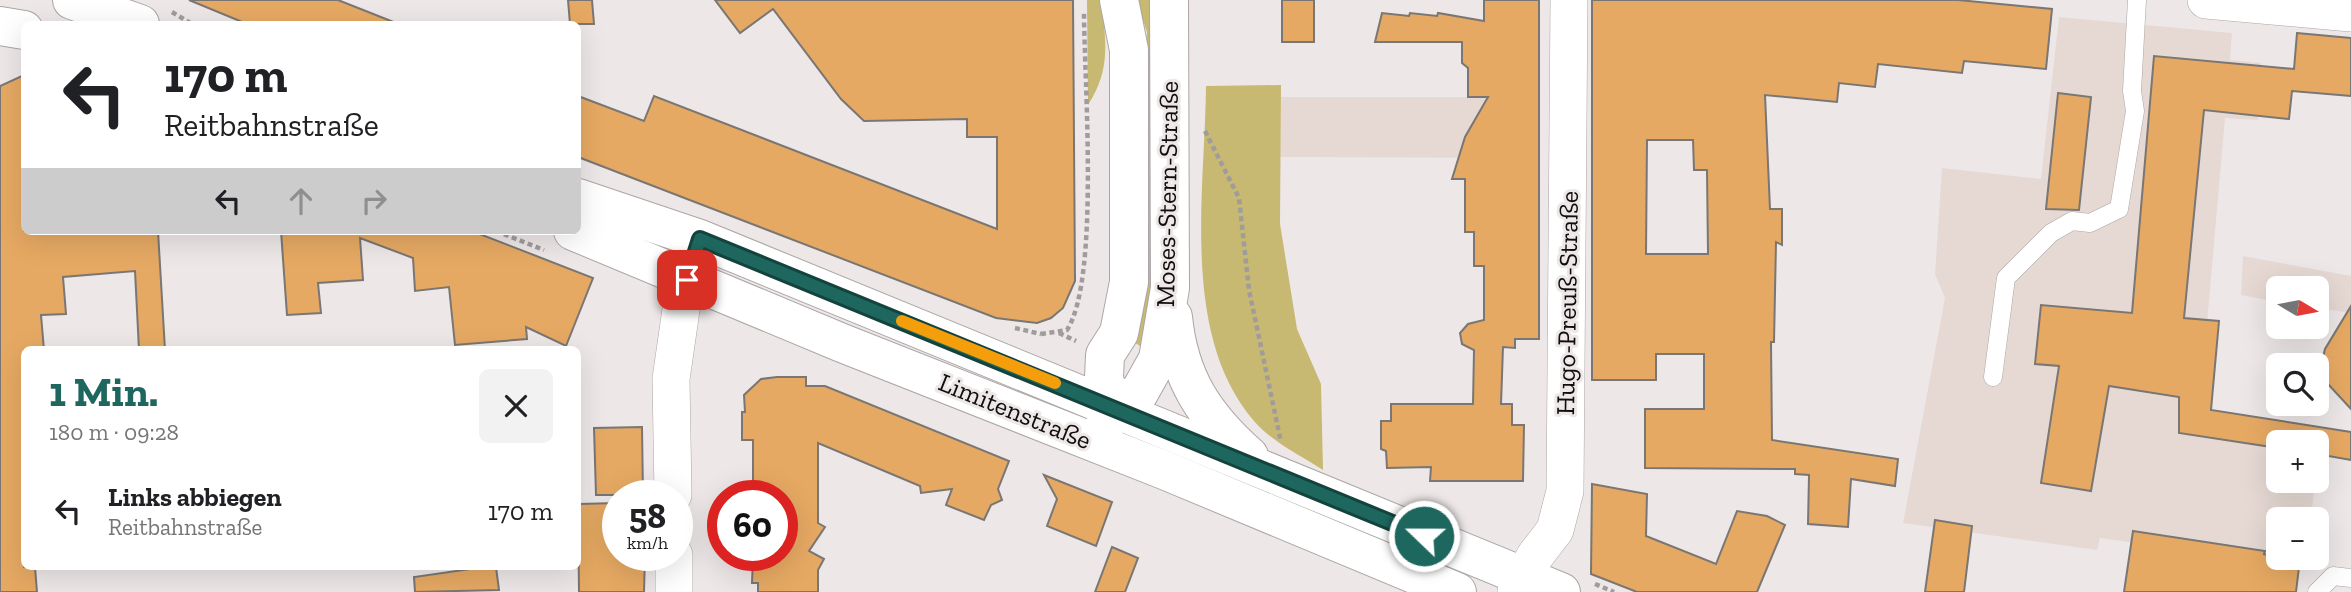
<!DOCTYPE html>
<html lang="de">
<meta charset="utf-8">
<style>
body{margin:0;font-family:"Zilla Slab",serif;background:#f2f2f2;color:#202124;height:100vh;display:flex;flex-direction:column;font-size:26px;white-space:nowrap}
*{box-sizing:border-box;margin:0}
p{font-size:23px;color:#757577}
.icon{flex:none;width:38px;height:38px;fill:none;stroke:currentColor;stroke-width:2;stroke-linecap:round;stroke-linejoin:round}
.map{position:relative;flex:1;overflow:hidden}
.side{position:absolute;left:21px;top:346px;width:560px;height:224px;display:flex;flex-direction:column;background:#fff;border-radius:10px;box-shadow:0 7px 28px #0002}
.side>*{flex:none}
.guide{position:absolute;left:21px;top:21px;width:560px;height:214px;border-radius:10px;box-shadow:0 7px 28px #0002;background:#fff;color:#202124;overflow:hidden}
.needle{width:46px;rotate:100deg}
.buttons{position:absolute;left:2266px;top:276px;display:grid;gap:14px}
.buttons a{display:grid;place-items:center;width:63px;height:63px;border-radius:10px;background:#fff;box-shadow:0 7px 28px #0002;font-size:35px}
.speed{position:absolute;left:602px;top:480px;display:flex;gap:14px;font-size:35px;font-weight:700;text-align:center}
.speed>*{display:grid;place-content:center;width:91px;height:91px;border-radius:50%;background:#fff;box-shadow:0 7px 28px #0002;line-height:1}
.speed small{font-size:18px;font-weight:400}
.speed .limit{border:10px solid #d22;background:#fff;color:#111}
.pin{position:absolute;display:grid;place-items:center;width:60px;height:60px;color:#fff;margin:-30px;border-radius:14px;box-shadow:0 4px 10px #0006}
.me{position:absolute;width:77px;margin:-38px;rotate:292deg;stroke-linejoin:round;filter:drop-shadow(0 0 5px #0008)}
.turn{display:flex;align-items:center;gap:24px;height:147px;padding:0 28px;font-size:32px}
.turn .icon{width:91px;height:91px;stroke-width:2.5}
.turn b{display:block;font-size:49px;line-height:60px}
.lanes{display:flex;align-items:center;height:66px;padding:0 28px;background:#0003;justify-content:center;gap:35px;direction:ltr}
.lanes .off{opacity:.35}
.round{display:grid;place-items:center;flex:none;width:74px;height:74px;border-radius:10px;background:#f2f2f2}
.overview{display:flex;align-items:center;justify-content:space-between;height:119px;padding:0 28px}
h1{font-size:42px;font-weight:700;line-height:52px;color:#1e675e}
ul{padding:0;list-style:none}
li{display:flex;align-items:center;gap:21px;height:91px;padding:0 28px}
li div{flex:1}
li b{display:block;font-size:26px}
li em{font-style:normal}
.map>svg:first-child{display:block}
.built{fill:#e6d9d4}
.green{fill:#c7b872}
.building{fill:#e6a963;stroke:#797673;stroke-width:2;fill-rule:evenodd}
.lines{fill:none;stroke-linecap:round;stroke-linejoin:round}
.service-casing{stroke:#aba6a5;stroke-width:19}
.minor-casing{stroke:#aba6a5;stroke-width:38}
.primary-casing{stroke:#aba6a5;stroke-width:40}
.path{stroke:#a09c9b;stroke-width:4.5;stroke-dasharray:5 3.5;stroke-linecap:butt}
.service{stroke:#fff;stroke-width:18}
.minor{stroke:#fff;stroke-width:37}
.primary{stroke:#fff;stroke-width:38}
.route-casing{stroke:#14433d;stroke-width:18}
.route{stroke:#1e675e;stroke-width:12}
.slow{stroke:#f59e0b;stroke-width:12}
.labels{text-anchor:middle;stroke-width:6;stroke-linejoin:round;paint-order:stroke}
.street-label{font-size:26px;fill:#0f0e0d;stroke:#ede8e7}
</style>
<div class="map">
<svg width="2351" height="592" viewBox="0 0 2351 592">
<rect width="100%" height="100%" fill="#ede8e7"/>
<g class="built">
<polygon points="2059,17 2232,33 2230,60 2261,63 2258,120 2225,118 2199,415 2320,432 2317,458 2317,443 2278,443 2278,481 2315,481 2311,520 2278,520 2278,558 2298,558 2289,565 2100,538 2097,550 1903,523 1945,298 1935,274 1942,168 2041,179"/>
<polygon points="1281,97 1539,97 1539,158 1280,157"/>
<polygon points="2243,256 2351,276 2351,313 2317,308 2317,289 2278,289 2278,302 2241,295"/>
</g>
<g class="green">
<path d="M 1087,0 L 1102,0 C 1105,41 1112,68 1088,105 Z"/>
<polygon points="1136,0 1154,0 1155,170 1149,352 1134,342 1147,32"/>
<path d="M 1281,85 L 1280,224 L 1297,329 L 1321,384 L 1323,470 C 1301,456 1272,442 1254,421 C 1180,335 1205,192 1206,86 Z"/>
</g>
<g class="building">
<polygon points="189,0 338,0 396,23 247,24"/>
<polygon points="568,0 592,0 594,24 570,24"/>
<polygon points="715,0 1073,0 1075,281 1063,308 1051,318 1037,323 996,318 578,157 578,96 644,121 654,96 997,229 997,137 967,137 967,119 864,121 841,99 773,9 740,33"/>
<rect x="1282" y="0" width="32" height="42"/>
<polygon points="1484,0 1539,0 1539,339 1515,339 1515,348 1503,347 1501,404 1512,404 1512,425 1524,425 1523,481 1430,481 1431,467 1387,468 1386,451 1381,449 1381,421 1391,421 1391,404 1473,404 1474,350 1462,344 1460,333 1468,324 1484,320 1484,266 1474,266 1474,232 1465,232 1465,179 1452,179 1465,137 1488,97 1468,97 1468,68 1462,63 1462,42 1375,42 1382,13 1409,16 1410,13 1437,16 1438,13 1484,21"/>
<path d="M 1592,0 L 1958,0 L 2052,9 L 2046,69 L 1964,61 L 1962,73 L 1878,64 L 1875,87 L 1839,83 L 1837,102 L 1765,95 L 1770,209 L 1782,209 L 1782,245 L 1776,242 L 1774,342 L 1771,342 L 1772,440 L 1898,459 L 1895,486 L 1851,479 L 1848,527 L 1808,524 L 1809,475 L 1795,474 L 1795,469 L 1645,468 L 1645,409 L 1704,409 L 1704,354 L 1656,354 L 1656,380 L 1592,380 ZM 1647,140 L 1693,140 L 1694,170 L 1707,170 L 1708,254 L 1646,254 Z"/>
<polygon points="2297,33 2351,38 2351,96 2292,91 2289,119 2204,110 2184,318 2219,321 2211,410 2351,432 2351,460 2317,454 2317,443 2278,443 2278,448 2179,433 2179,397 2109,386 2091,491 2041,483 2059,366 2035,364 2041,305 2132,313 2154,56 2294,69"/>
<polygon points="24,75 24,231 158,231 165,350 139,350 135,271 63,277 66,314 41,315 44,350 24,350 24,567 35,567 37,592 0,592 0,86"/>
<polygon points="2058,93 2091,97 2079,210 2046,209"/>
<polygon points="281,231 472,231 593,278 566,346 526,327 527,339 455,345 449,287 415,291 413,258 360,238 363,280 318,283 321,313 287,315"/>
<polygon points="2351,306 2351,409 2327,383 2322,361 2325,349"/>
<polygon points="777,377 806,377 806,386 825,386 1009,461 998,489 1002,500 991,505 984,520 946,505 952,489 921,493 920,486 818,443 818,523 825,527 809,551 824,559 818,570 818,592 758,592 758,583 752,583 753,557 782,555 782,495 753,495 753,440 742,440 742,412 745,412 744,395 761,379"/>
<polygon points="642,427 643,495 596,495 594,428"/>
<polygon points="1044,475 1112,502 1096,546 1047,526 1057,499"/>
<polygon points="1592,484 1647,494 1646,536 1716,564 1737,511 1767,516 1785,525 1757,592 1637,592 1591,574"/>
<polygon points="618,503 618,555 645,555 644,592 579,592 578,504"/>
<polygon points="1935,520 1972,526 1964,592 1925,592"/>
<polygon points="2133,531 2265,551 2264,554 2278,558 2300,559 2296,592 2124,592"/>
<polygon points="1112,547 1138,558 1125,592 1095,592"/>
<polygon points="484,567 496,567 499,590 415,592 414,577"/>
</g>
<g class="lines">
<g class="service-casing">
<g id="service">
<polyline points="1993,377 2006,278 2051,233 2072,221 2090,223 2119,209 2135,111 2132,91 2137,0"/>
<polyline points="2317,592 2333,576 2351,578"/>
</g>
</g>
<g class="minor-casing">
<g id="minor">
<polyline points="2206,0 2351,13"/>
<polyline points="673,495 671,379 682,303 700,239"/>
<polyline points="674,555 674,592"/>
<polyline points="1516,592 1535,556 1555,530 1565,491 1569,0"/>
</g>
</g>
<g class="primary-casing">
<g id="primary">
<polyline points="72,0 140,24"/>
<polyline points="0,26 24,30"/>
<polyline points="578,198 700,239 1561,592"/>
<polyline points="573,231 842,343 1164,470 1457,592"/>
<path d="M 1173,317 C 1179,378 1204,416 1249,456"/>
<polyline points="1111,406 1139,393 1158,359 1170,288 1169,0"/>
<polyline points="1105,425 1111,406 1104,378 1105,355 1119,333 1129,282 1129,50 1119,0"/>
</g>
</g>
<g class="path">
<polyline points="172,12 192,24"/>
<polyline points="1205,131 1239,198 1249,290 1281,442"/>
<polyline points="496,231 544,250"/>
<polyline points="1015,328 1041,334"/>
<polyline points="1059,333 1076,341"/>
<path d="M 1041,334 L 1067,330 C 1100,279 1084,79 1084,11"/>
<polyline points="1595,584 1614,592"/>
</g>
<use href="#service" class="service"/>
<use href="#minor" class="minor"/>
<use href="#primary" class="primary"/>
</g>
<g class="lines">
<g class="route-casing">
<polyline id="route" points="687,280 700,239 1424,536"/>
</g>
<use href="#route" class="route"/>
<polyline class="slow" points="902,321 1055,383"/>
</g>
<g class="labels">
<g class="street-label">
<text transform="translate(1167 194) rotate(-89)" y="9">Moses-Stern-Straße</text>
<text transform="translate(1567 303) rotate(-89)" y="9">Hugo-Preuß-Straße</text>
<text transform="translate(1015 411) rotate(22)" y="9">Limitenstraße</text>
</g>
</g>
</svg>
<div class="buttons">
<a><svg class="needle" viewBox="-14 -14 28 28"><path d="M0-13l5 13h-10z" fill="#e53935"/><path d="M0 13l5-13h-10z" fill="#757577"/></svg></a>
<a><svg class="icon" aria-label="search" viewBox="0 0 24 24"><circle cx="10" cy="10" r="6"/><path d="M15 15l6 6"/></svg></a>
<a>+</a>
<a>−</a>
</div>
<div class="speed"><div>58<small>km/h</small></div><div class="limit">60</div></div>
<div class="pin" style="left:687px;top:280px;background:#d93025"><svg class="icon" aria-label="arrive" viewBox="0 0 24 24"><path d="M6 21V4h12l-3 4 3 4H6"/></svg></div>
<svg class="me" style="left:1424px;top:536px" viewBox="-20 -20 40 40"><circle r="17" fill="#1e675e" stroke="#fff" stroke-width="3"/><path d="M0-11L8 9 0 5-8 9z" fill="#fff"/></svg>
<div class="guide">
<div class="turn"><svg class="icon" aria-label="left" viewBox="0 0 24 24"><path d="M17 20v-9H6M10 6l-5 5 5 5"/></svg><div><b>170 m</b>Reitbahnstraße</div></div>
<div class="lanes"><svg class="icon" aria-label="left" viewBox="0 0 24 24"><path d="M17 20v-9H6M10 6l-5 5 5 5"/></svg><svg class="icon off" aria-label="ahead" viewBox="0 0 24 24"><path d="M12 20V5M6 11l6-6 6 6"/></svg><svg class="icon off" aria-label="right" viewBox="0 0 24 24"><path d="M7 20v-9h11M14 6l5 5-5 5"/></svg></div>
</div>
<section class="side">
<div class="overview"><div><h1>1 Min.</h1><p>180 m · 09:28</p></div><a class="round"><svg class="icon" aria-label="close" viewBox="0 0 24 24"><path d="M6 6l12 12M18 6L6 18"/></svg></a></div>
<ul>
<li><svg class="icon" aria-label="left" viewBox="0 0 24 24"><path d="M17 20v-9H6M10 6l-5 5 5 5"/></svg><div><b>Links abbiegen</b><p>Reitbahnstraße</p></div><em>170 m</em></li>
</ul>
</section>
</div>
